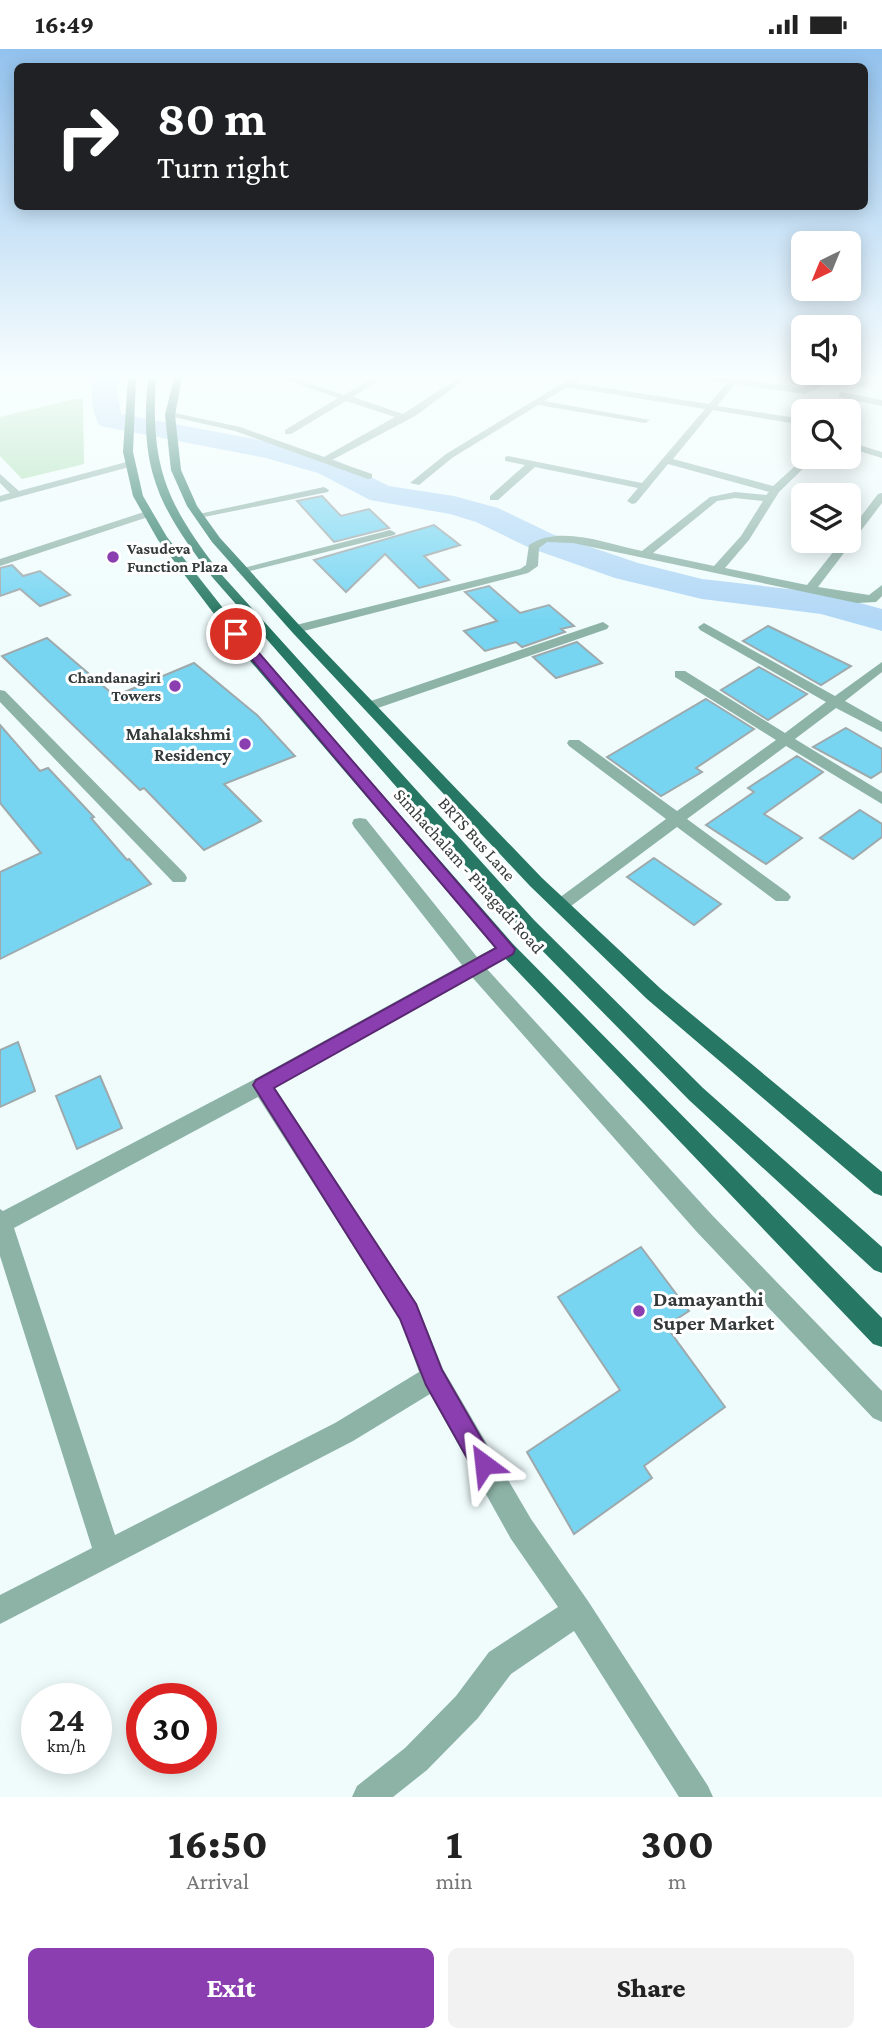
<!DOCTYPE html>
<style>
body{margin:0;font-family:"Crimson Pro",serif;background:#f2f2f2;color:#222;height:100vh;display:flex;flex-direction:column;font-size:26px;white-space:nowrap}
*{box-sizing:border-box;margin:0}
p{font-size:23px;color:#767676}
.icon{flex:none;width:38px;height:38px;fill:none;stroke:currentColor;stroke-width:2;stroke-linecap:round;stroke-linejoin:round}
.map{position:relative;height:1748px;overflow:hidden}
.drawer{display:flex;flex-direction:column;background:#fff;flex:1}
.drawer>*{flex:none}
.guide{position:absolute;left:14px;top:14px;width:854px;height:147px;border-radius:10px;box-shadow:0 4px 18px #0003;background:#202124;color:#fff;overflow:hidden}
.needle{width:46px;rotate:223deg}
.fabs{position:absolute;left:791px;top:182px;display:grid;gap:14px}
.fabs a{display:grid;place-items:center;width:70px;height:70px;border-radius:10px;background:#fff;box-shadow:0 4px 18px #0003;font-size:35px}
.speed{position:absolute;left:21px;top:1634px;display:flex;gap:14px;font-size:35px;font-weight:700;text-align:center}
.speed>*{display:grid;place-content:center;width:91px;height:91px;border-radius:50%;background:#fff;box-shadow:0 4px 18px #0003;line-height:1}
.speed small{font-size:18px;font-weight:400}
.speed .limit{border:10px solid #d22;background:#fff;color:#111}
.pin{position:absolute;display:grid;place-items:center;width:60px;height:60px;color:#fff;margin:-30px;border:4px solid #fff;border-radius:50%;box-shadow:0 2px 7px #0007}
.me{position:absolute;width:77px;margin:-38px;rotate:330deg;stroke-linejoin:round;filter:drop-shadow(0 0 5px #0008)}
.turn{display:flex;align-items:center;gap:24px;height:147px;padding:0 28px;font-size:32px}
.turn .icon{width:91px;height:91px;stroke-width:2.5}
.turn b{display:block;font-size:49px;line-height:60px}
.eta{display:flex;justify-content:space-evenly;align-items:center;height:119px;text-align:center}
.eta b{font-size:42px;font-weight:800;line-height:49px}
.cta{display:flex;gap:14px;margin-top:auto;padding:14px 28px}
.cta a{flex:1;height:80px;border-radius:10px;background:#8a3eaf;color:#fff;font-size:28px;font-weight:800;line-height:80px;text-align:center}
.cta a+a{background:#f2f2f2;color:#222}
.status{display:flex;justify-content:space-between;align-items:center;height:49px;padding:0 35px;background:#fff;direction:ltr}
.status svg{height:19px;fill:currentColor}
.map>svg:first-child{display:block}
.green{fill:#a7deb1}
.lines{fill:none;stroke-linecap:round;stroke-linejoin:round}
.river{fill:#b1d7f6;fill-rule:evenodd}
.building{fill:#77d5f2;stroke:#9ea9ac;stroke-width:2}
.minor{fill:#8db3a7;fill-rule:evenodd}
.major{fill:#267763;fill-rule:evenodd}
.route{fill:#8a3eaf;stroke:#5a2872;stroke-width:2}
.poi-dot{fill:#8a3eaf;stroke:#fff;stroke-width:2.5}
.labels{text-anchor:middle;stroke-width:6;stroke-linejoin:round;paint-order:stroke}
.far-poi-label{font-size:16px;font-weight:bold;fill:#343939;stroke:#fff;text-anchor:start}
.poi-label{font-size:18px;font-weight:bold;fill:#343939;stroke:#fff;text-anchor:end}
.street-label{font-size:18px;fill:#343939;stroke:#fff}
.near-poi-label{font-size:21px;font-weight:bold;fill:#343939;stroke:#fff;text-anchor:start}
</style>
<div class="status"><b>16:49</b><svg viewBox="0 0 49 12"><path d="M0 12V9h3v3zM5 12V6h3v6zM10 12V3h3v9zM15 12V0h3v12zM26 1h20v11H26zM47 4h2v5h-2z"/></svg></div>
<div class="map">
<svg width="882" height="1748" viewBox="0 0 882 1748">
<rect width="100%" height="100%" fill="#f0fcfc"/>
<polygon class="green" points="75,350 83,350 84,415 22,430 0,407 0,368"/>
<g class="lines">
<path class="river" d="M 94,329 L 118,329 L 117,341 L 121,365 L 281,395 L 338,412 L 389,437 L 454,447 L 498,459 L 552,485 L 638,514 L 702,530 L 824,544 L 882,560 L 882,582 L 821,565 L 702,550 L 615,529 L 530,499 L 476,473 L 450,465 L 370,451 L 318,424 L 266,409 L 100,377 C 91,364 91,343 94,329 Z"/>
</g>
<g class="building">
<polygon points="322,447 341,467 369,460 389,479 334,493 297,452"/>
<polygon points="434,476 460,496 424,507 449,531 419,539 385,505 346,543 314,511"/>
<polygon points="12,516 23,527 40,522 70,546 40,557 20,540 0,547 0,519"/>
<polygon points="489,537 520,564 549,556 574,577 561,580 565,583 522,598 516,593 485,602 464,582 497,572 465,543"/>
<polygon points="768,577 851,617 821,636 743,592"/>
<polygon points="47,589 115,647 194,614 257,666 295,707 224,735 261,772 204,801 144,739 140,741 2,607"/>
<polygon points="577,593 602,614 556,629 533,608"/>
<polygon points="759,618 807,645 768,671 721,641"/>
<polygon points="706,650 754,680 696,719 702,723 661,747 607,708"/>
<polygon points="0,676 40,722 48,719 94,768 91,769 127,811 129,810 151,835 0,910 0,823 41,804 0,754"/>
<polygon points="846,679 882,700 882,722 871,729 813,698"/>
<polygon points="797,707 823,723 764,765 802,789 766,815 706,776 754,743 748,739"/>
<polygon points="860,761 882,775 882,788 853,810 820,789"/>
<polygon points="654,809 721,855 694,876 627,828"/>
<polygon points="18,993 35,1042 0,1058 0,1001"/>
<polygon points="100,1027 122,1079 77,1100 56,1047"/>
<polygon points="641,1198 689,1262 666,1277 725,1358 644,1417 652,1429 574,1485 527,1403 620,1341 558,1248"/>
</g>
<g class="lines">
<g class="minor">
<polygon points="281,329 292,329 344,346 374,329 383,329 353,348 403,365 458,329 467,329 415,367 332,411 372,425 372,429 368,430 235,382 165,366 170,363 240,378 324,408 395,368 346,352 291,385 285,385 285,381 338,349"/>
<path d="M 571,329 L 581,329 L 575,334 L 709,355 L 727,334 L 704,329 L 733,329 L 804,339 L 817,329 L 825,329 L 817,340 L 805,345 L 735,335 L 717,357 L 803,370 L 803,376 L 713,361 L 673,410 L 773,437 L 805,408 L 815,408 L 779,443 L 749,491 L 725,519 L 807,536 L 842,492 L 849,492 L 849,483 L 878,445 L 882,444 L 882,454 L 818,538 L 869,546 L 882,536 L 882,547 L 876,553 L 857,554 L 573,494 L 547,493 L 539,499 L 538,517 L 528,524 L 296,584 L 292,583 L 292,577 L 520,520 L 526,516 L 529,496 C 560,475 608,495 642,502 L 710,448 L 735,443 L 766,446 L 769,443 L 668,415 L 636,454 L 632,455 L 627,452 L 638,439 L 535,418 L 498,451 L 490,451 L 490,447 L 525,416 L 505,412 L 505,408 L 508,407 L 642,434 L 705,360 L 567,338 L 544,352 L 650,371 L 645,374 L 538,356 L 452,409 L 419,436 L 410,434 L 446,405 ZM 735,449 L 763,452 L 741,487 L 714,517 L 653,504 L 717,452 Z"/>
<polygon points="864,329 872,329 865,338 859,338"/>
<polygon points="842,343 882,351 882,357 839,348 839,344"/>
<polygon points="849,393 882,403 882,409 849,399"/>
<polygon points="130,412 133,413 133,417 0,453 0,447 10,444 0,434 0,425 19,442"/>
<polygon points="324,438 329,441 328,443 199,469 194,466"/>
<polygon points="147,462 152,465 151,467 0,517 0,510"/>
<polygon points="390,481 396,484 394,486 242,524 236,521"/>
<polygon points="603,573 609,577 607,580 375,660 370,661 363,657 365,654"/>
<polygon points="704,574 835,647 882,613 882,623 845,652 882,673 882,683 836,659 795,690 882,743 882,755 786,697 687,770 788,844 791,848 788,852 776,852 677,778 567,860 555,860 552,856 555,852 666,770 569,697 567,694 569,691 579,691 677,762 776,691 675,628 675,622 685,622 785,684 826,653 700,581 698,578"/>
<polygon points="0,641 5,642 185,825 187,829 185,833 173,833 0,653"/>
<path d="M 360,769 L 366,770 L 477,908 L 501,895 L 513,895 L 516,900 L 513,905 L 487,920 L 712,1166 L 882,1342 L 882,1373 L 873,1369 L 696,1182 L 472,928 L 275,1039 L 417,1255 L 443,1320 L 531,1470 L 588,1552 L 708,1737 L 713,1748 L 679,1748 L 574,1582 L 511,1625 L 478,1669 L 427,1721 L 393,1748 L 352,1748 L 357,1737 L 405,1699 L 456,1647 L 489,1603 L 558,1558 L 511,1490 L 430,1345 L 353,1392 L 0,1575 L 0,1546 L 92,1499 L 0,1207 L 0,1160 L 3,1162 L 255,1030 L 462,916 L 354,778 L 352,774 L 354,770 ZM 258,1048 L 400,1270 L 419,1323 L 335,1374 L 115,1486 L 14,1179 Z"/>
</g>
<g class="major">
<polygon points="128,329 136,329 133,403 143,447 167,488 256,601 513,895 882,1269 882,1298 873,1295 501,905 246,607 158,491 133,447 123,403"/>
<path d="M 148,329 L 156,329 C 150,419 167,455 221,525 L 534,871 L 703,1039 L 882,1198 L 882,1224 L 874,1221 L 689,1051 L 522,881 L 213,529 C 158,457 139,421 148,329 Z"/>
<polygon points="174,329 182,329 175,366 181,421 197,457 220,489 300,577 542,829 661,940 882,1123 882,1147 874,1144 647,950 530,837 292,583 212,493 187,457 171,421 165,366"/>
</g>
</g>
<linearGradient id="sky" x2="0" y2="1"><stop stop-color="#92c2ee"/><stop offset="0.57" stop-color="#f8fefe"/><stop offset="1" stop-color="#f8fefe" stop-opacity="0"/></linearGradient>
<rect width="882" height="573" fill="url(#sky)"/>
<polygon class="route" points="236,581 240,582 515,900 513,905 274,1039 416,1255 442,1321 496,1415 492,1423 484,1427 475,1423 426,1336 400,1270 253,1036 256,1031 496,899 232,587 230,585"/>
<g class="poi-dot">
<circle cx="113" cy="508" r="7"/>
<circle cx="175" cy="637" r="7"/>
<circle cx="245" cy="695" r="7"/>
<circle cx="639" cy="1262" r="7"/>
</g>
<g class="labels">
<g class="far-poi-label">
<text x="127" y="505">Vasudeva<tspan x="127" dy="18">Function Plaza</tspan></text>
<text x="161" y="634" text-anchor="end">Chandanagiri<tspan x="161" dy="18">Towers</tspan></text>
</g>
<g class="poi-label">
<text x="231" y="691">Mahalakshmi<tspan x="231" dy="21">Residency</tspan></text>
</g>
<g class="street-label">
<text transform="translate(477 790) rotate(48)" y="6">BRTS Bus Lane</text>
<text transform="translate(469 822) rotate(48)" y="6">Simhachalam - Pinagadi Road</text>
</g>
<g class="near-poi-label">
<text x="653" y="1257">Damayanthi<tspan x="653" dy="24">Super Market</tspan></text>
</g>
</g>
</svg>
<div class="fabs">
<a><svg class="needle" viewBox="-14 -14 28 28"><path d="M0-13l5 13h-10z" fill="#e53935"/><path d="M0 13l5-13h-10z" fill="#767676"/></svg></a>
<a><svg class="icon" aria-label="sound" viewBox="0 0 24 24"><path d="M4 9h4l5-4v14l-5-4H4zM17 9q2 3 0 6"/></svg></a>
<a><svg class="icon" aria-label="search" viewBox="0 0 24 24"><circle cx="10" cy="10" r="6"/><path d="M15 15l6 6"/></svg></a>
<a><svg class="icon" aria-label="layers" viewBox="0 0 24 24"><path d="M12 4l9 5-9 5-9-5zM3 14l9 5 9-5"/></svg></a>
</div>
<div class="speed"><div>24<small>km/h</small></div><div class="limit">30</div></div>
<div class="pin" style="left:236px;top:585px;background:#d93025"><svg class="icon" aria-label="arrive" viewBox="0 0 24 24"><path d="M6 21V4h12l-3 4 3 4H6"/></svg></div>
<svg class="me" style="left:484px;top:1415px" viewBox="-20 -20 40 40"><path d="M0-17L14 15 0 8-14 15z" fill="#8a3eaf" stroke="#fff" stroke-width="4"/></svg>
<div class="guide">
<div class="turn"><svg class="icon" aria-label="right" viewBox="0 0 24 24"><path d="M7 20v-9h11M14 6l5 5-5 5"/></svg><div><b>80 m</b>Turn right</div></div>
</div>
</div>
<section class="drawer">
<div class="eta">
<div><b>16:50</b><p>Arrival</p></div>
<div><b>1</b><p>min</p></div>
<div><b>300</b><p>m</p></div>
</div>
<div class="cta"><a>Exit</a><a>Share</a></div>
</section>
